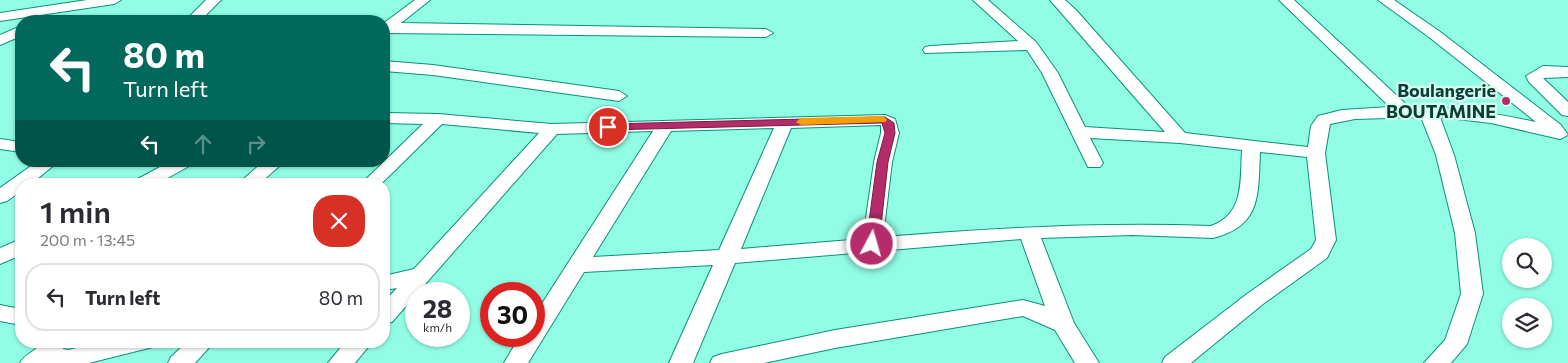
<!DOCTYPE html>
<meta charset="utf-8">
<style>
body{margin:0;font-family:Commissioner,sans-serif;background:#f2f2f3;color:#2b2b33;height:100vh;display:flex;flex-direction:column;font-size:19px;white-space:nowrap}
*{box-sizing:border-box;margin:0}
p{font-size:16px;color:#7c7c81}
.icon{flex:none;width:28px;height:28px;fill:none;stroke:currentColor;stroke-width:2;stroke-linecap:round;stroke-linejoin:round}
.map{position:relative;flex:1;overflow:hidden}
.side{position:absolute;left:15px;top:178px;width:375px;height:170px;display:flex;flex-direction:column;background:#fff;border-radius:20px;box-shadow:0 1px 4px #0004}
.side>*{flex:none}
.banner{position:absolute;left:15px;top:15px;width:375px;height:152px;border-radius:20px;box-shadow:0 1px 4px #0004;background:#00695c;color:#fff;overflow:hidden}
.tools{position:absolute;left:1502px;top:238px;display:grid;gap:10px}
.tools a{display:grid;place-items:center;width:50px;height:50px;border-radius:50%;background:#fff;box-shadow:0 1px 4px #0004;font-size:25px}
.speed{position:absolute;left:405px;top:282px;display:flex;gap:10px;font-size:25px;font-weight:700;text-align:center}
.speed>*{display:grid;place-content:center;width:65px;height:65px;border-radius:50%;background:#fff;box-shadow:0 1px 4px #0004;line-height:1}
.speed small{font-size:12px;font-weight:400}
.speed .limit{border:8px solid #d22;background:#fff;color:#111}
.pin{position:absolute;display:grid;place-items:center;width:42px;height:42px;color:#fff;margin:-21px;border:2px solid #fff;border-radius:50%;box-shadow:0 1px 5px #0007}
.me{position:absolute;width:55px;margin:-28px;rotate:6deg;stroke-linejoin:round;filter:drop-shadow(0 0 4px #0008)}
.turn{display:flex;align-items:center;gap:18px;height:105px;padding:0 25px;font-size:22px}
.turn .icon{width:65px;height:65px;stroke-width:2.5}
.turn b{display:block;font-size:35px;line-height:42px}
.lanes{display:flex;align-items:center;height:48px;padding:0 25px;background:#0003;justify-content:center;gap:25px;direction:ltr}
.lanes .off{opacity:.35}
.round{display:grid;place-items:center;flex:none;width:52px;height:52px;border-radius:20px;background:#f2f2f3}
.head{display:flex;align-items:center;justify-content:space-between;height:85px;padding:0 25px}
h1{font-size:30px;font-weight:600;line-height:38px}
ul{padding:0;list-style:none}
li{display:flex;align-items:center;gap:15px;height:68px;margin:0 10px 8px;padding:0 15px;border:2px solid #e1e1e2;border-radius:20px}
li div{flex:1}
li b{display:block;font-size:19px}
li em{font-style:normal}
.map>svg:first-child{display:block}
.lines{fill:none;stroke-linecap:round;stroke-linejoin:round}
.street-casing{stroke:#09917c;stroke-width:2}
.street{fill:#fff;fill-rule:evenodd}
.route{fill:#b52c6b;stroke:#761d46}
.slow{fill:#f59e0b}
.poi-dot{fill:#b52c6b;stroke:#d6fdf2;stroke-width:2}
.labels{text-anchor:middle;stroke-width:4.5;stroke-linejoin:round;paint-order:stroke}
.poi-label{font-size:18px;font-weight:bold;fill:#0c3d34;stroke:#d6fdf2;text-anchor:end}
</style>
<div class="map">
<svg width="1568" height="363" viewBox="0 0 1568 363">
<rect width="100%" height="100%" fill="#91fde5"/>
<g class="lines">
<g class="street-casing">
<g id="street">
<polygon points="87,0 121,0 114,4 0,21 0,13"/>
<polygon points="206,0 221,0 200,21 185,21"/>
<polygon points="415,0 430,0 401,23 766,29 773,33 766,37 384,33 384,23"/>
<path d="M 973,0 L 988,0 L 1036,42 L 1058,73 L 1085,127 L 1165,132 L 1050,0 L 1065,0 L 1076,10 L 1185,133 L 1308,147 L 1311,126 L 1318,116 L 1342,110 L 1390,107 L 1279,0 L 1294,0 L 1409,107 C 1452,107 1494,113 1536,122 L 1429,37 L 1378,0 L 1394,0 L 1439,31 L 1561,125 L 1568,135 L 1560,139 L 1491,123 L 1440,117 L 1454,155 L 1475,233 L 1483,294 L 1467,344 L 1451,363 L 1424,363 L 1445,340 L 1461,294 L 1455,233 L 1436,155 L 1421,117 L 1355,119 L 1330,124 L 1325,153 L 1336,240 L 1327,258 L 1263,304 L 1191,363 L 1162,363 L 1165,357 L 1247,294 L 1311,249 L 1316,240 L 1307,157 L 1260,152 C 1258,194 1262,226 1213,238 L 1132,235 L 1041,238 L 1074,323 L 1099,363 L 1075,363 L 1055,330 L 1023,316 L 835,348 L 764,363 L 710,363 L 713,357 L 722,354 L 835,330 L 1023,300 L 1045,306 L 1021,239 L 735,263 L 693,363 L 669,363 L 713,265 L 584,272 L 528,363 L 504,363 L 520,336 L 534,336 L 534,316 L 653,131 L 557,134 L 392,322 L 384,324 L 384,302 L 397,288 L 384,290 L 384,276 L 414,269 L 539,133 L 442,124 L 381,184 L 361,184 L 423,124 L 384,123 L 384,113 L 438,114 L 552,124 L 885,115 L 895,119 L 899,133 L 892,162 L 883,237 C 993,228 1101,222 1211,226 C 1245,214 1240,180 1242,150 L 1180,143 L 1090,138 L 1103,163 L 1100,167 L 1088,167 L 1042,73 L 1027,50 L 925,53 L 923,50 L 925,47 L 930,46 L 1018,41 ZM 881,125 L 881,133 L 874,162 L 863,239 L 741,249 L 791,128 ZM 774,128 L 719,250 L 593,257 L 671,131 Z"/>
<polygon points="21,26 21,36 0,45 0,35"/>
<polygon points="384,61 433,65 619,91 627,96 619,101 433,75 384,71"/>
<polygon points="1543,66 1568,67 1568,77 1543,78 1568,102 1568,116 1562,115 1529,82 1526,76"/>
<polygon points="0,139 21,142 21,152 0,149"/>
<polygon points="38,161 59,161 31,184 21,184 21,191 7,201 0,203 0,188"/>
<polygon points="171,161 194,161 191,165 157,184 134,184 136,180"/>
<polygon points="264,161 285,161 259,184 238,184"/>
<polygon points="21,239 21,255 0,264 0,248"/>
<polygon points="0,305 21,309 21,325 0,321"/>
<path d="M 42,341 L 66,341 L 63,349 L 68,350 L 106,341 L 157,341 L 153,347 L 89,363 L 20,363 C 25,353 38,351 42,341 Z"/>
<polygon points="188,341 215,341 195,363 168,363 171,357"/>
<polygon points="346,341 373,341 355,363 328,363"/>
</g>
</g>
<use href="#street" class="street"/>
</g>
<polygon class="route" points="885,117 894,123 895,133 888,162 879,244 872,249 866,244 877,162 885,133 882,123 608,130 603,127 608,124"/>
<polygon class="slow" points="882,116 887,119 886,122 801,125 796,122 801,118"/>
<circle class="poi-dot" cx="1506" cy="101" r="5"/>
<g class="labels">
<g class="poi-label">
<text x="1496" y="97">Boulangerie<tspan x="1496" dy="21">BOUTAMINE</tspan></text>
</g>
</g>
</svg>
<div class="tools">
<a><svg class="icon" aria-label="search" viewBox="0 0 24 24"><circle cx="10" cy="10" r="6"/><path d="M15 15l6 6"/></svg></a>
<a><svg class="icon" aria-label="layers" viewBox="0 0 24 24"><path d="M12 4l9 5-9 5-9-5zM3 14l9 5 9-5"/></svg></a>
</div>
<div class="speed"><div>28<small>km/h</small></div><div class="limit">30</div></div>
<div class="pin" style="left:608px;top:127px;background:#d93025"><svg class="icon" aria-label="arrive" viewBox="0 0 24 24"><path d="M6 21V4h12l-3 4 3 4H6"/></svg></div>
<svg class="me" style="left:872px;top:244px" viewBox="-20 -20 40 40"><circle r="17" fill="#b52c6b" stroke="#fff" stroke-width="3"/><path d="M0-11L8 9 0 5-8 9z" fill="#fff"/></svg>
<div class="banner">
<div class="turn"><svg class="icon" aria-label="left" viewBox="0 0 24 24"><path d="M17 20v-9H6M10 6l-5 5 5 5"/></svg><div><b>80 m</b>Turn left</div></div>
<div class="lanes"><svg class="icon" aria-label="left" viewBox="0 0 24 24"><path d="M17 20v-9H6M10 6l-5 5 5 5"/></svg><svg class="icon off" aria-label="ahead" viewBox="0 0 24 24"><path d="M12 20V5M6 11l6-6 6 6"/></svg><svg class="icon off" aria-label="right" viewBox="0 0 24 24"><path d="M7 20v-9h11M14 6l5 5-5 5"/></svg></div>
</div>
<section class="side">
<div class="head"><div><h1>1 min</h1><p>200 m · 13:45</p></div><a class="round" style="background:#d93025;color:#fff"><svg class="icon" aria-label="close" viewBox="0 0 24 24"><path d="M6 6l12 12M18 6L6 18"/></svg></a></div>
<ul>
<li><svg class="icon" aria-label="left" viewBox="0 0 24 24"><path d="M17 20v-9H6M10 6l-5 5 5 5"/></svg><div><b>Turn left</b></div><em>80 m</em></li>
</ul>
</section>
</div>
